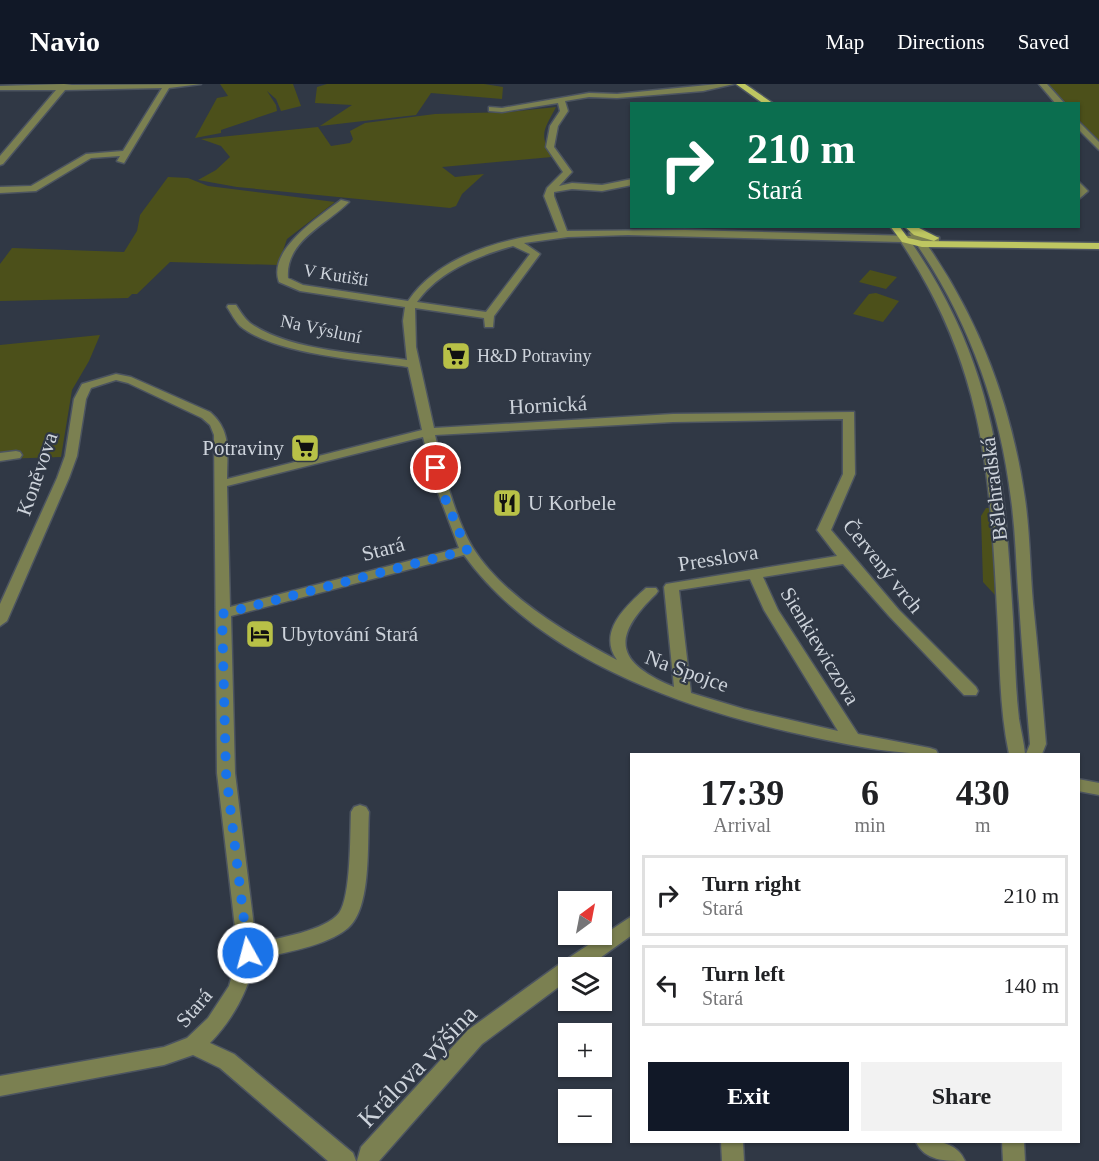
<!DOCTYPE html>
<meta charset="utf-8">
<style>
body{margin:0;font-family:"Times New Roman",serif;background:#f2f2f2;color:#202124;height:100vh;display:flex;flex-direction:column;font-size:22px;white-space:nowrap}
*{box-sizing:border-box;margin:0}
p{font-size:20px;color:#757577}
.icon{flex:none;width:33px;height:33px;fill:none;stroke:currentColor;stroke-width:2;stroke-linecap:round;stroke-linejoin:round}
.map{position:relative;flex:1;overflow:hidden}
.panel{position:absolute;left:630px;top:669px;width:450px;height:390px;display:flex;flex-direction:column;background:#fff;border-radius:0px;box-shadow:0 2px 4px #0004}
.panel>*{flex:none}
.banner{position:absolute;left:630px;top:18px;width:450px;height:126px;border-radius:0px;box-shadow:0 2px 4px #0004;background:#0b6e4f;color:#fff;overflow:hidden}
.needle{width:39px;rotate:32deg}
.buttons{position:absolute;left:558px;top:807px;display:grid;gap:12px}
.buttons a{display:grid;place-items:center;width:54px;height:54px;border-radius:0px;background:#fff;box-shadow:0 2px 4px #0004;font-size:30px}
.pin{position:absolute;display:grid;place-items:center;width:51px;height:51px;color:#fff;margin:-26px;border:3px solid #fff;border-radius:50%;box-shadow:0 2px 6px #0007}
.me{position:absolute;width:66px;margin:-33px;rotate:353deg;stroke-linejoin:round;filter:drop-shadow(0 0 4px #0008)}
.turn{display:flex;align-items:center;gap:21px;height:126px;padding:0 18px;font-size:27px}
.turn .icon{width:78px;height:78px;stroke-width:2.5}
.turn b{display:block;font-size:42px;line-height:51px}
.eta{display:flex;justify-content:space-evenly;align-items:center;height:102px;text-align:center}
.eta b{font-size:36px;font-weight:700;line-height:42px}
.cta{display:flex;gap:12px;margin-top:auto;padding:12px 18px}
.cta a{flex:1;height:69px;border-radius:0px;background:#111827;color:#fff;font-size:24px;font-weight:700;line-height:69px;text-align:center}
.cta a+a{background:#f2f2f2;color:#202124}
ul{padding:0;list-style:none}
li{display:flex;align-items:center;gap:18px;height:81px;margin:0 12px 9px;padding:0 6px;border:3px solid #e0e0e0;border-radius:0px}
li div{flex:1}
li b{display:block;font-size:22px}
li em{font-style:normal}
header{display:flex;align-items:center;gap:36px;box-sizing:border-box;height:84px;padding:0 30px;background:#111827;color:#fff}
header strong{font-size:28px}
nav{display:flex;gap:33px;margin-inline-start:auto;font-size:21px}
.map>svg:first-child{display:block}
.green{fill:#4c501a}
.lines{fill:none;stroke-linecap:round;stroke-linejoin:round}
.minor-casing{stroke:#4c5460;stroke-width:3}
.major-casing{stroke:#4c5460;stroke-width:3}
.minor{fill:#7b8051;fill-rule:evenodd}
.major{fill:#bec661;fill-rule:evenodd}
.route{stroke:#1a73e8;stroke-width:10;stroke-dasharray:0 18}
.labels{text-anchor:middle;stroke-width:4.5;stroke-linejoin:round;paint-order:stroke}
.far-street-label{font-size:18px;fill:#cdd3db;stroke:#303845}
.far-poi-label{font-size:18px;fill:#cdd3db;stroke:#303845;text-anchor:start}
.street-label{font-size:21px;fill:#cdd3db;stroke:#303845}
.poi-label{font-size:21px;fill:#cdd3db;stroke:#303845;text-anchor:start}
.near-street-label{font-size:26px;fill:#cdd3db;stroke:#303845}
</style>
<header>
<strong>Navio</strong>
<nav><a>Map</a><a>Directions</a><a>Saved</a></nav>
</header>
<div class="map">
<svg width="1099" height="1077" viewBox="0 0 1099 1077">
<rect width="100%" height="100%" fill="#303845"/>
<g class="green">
<polygon points="220,0 293,0 301,22 281,27 276,15 267,7 276,21 277,27 221,46 221,49 195,54 217,14 228,12"/>
<polygon points="327,0 484,0 503,3 502,15 431,9 416,31 320,42 352,21 315,19 317,3"/>
<polygon points="1047,0 1099,0 1099,59 1079,36 1078,20 1064,19"/>
<path d="M 556,23 C 545,45 538,49 552,73 L 442,83 L 455,93 L 484,90 L 462,110 L 456,122 L 450,124 L 237,103 L 198,96 L 216,86 L 230,73 L 221,62 L 201,55 L 318,43 L 331,62 L 350,59 L 353,55 L 350,47 L 365,39 L 435,30 L 509,28 Z"/>
<polygon points="168,93 188,94 208,102 335,118 287,155 278,181 170,178 137,210 132,210 128,214 0,217 0,180 12,164 124,168 137,147 140,131"/>
<polygon points="870,186 897,193 886,205 859,198"/>
<polygon points="876,209 899,217 883,238 853,230 869,210"/>
<polygon points="100,251 89,277 72,306 61,373 0,375 0,261"/>
<polygon points="986,424 991,424 995,511 983,498 981,432"/>
</g>
<g class="lines">
<g class="minor-casing">
<g id="minor">
<polygon points="64,0 72,1 201,0 169,4 124,79 117,77 120,72 91,74 36,107 0,109 0,103 31,102 86,70 123,67 162,4 65,6 3,80 0,81 0,72 56,6 0,6 0,2"/>
<path d="M 718,0 L 734,0 L 703,7 L 617,14 L 589,13 L 565,17 L 568,27 L 558,42 L 554,63 L 572,88 L 559,102 L 572,99 L 602,101 L 632,95 L 632,101 L 602,107 L 572,105 L 554,108 L 554,112 L 567,147 L 685,146 L 911,152 L 909,149 L 914,146 L 921,152 L 939,153 L 939,157 L 925,158 C 979,234 1012,323 1025,415 C 1030,449 1030,484 1033,519 C 1038,566 1042,613 1046,660 L 1042,670 L 1026,670 L 1030,660 C 1026,613 1022,566 1019,519 C 1016,485 1016,450 1011,415 C 1000,323 968,234 915,158 L 911,158 C 996,282 1004,389 1013,535 C 1015,568 1015,602 1019,635 C 1021,647 1024,659 1025,670 L 1009,670 C 999,623 1000,574 997,526 C 990,384 982,280 901,158 L 628,151 L 568,153 L 524,159 L 540,170 L 494,232 L 493,243 L 485,243 L 484,234 L 415,224 L 416,263 L 434,344 L 673,330 L 854,328 L 855,390 L 831,446 L 899,526 L 976,603 L 978,607 L 976,611 L 964,611 L 889,532 L 843,480 L 763,493 L 778,526 L 858,650 L 930,664 L 936,666 L 938,670 C 894,670 859,663 817,654 C 692,628 542,578 464,471 L 231,532 L 235,689 L 256,859 C 278,854 325,847 339,829 C 351,813 350,750 351,728 L 354,723 L 360,721 L 366,723 L 369,728 C 367,758 372,824 348,844 C 327,862 283,869 256,875 C 247,908 234,934 210,959 L 234,970 L 353,1069 L 356,1077 L 328,1077 L 220,984 L 193,971 L 164,981 L 0,1012 L 0,992 L 164,963 L 187,954 L 208,934 L 229,902 L 238,869 L 217,689 L 214,351 L 210,341 L 202,334 L 128,299 L 116,296 L 91,304 L 86,315 L 77,372 L 69,394 L 7,537 L 0,542 L 0,520 L 57,394 L 65,372 L 74,315 L 82,300 L 116,290 L 131,293 L 210,328 C 232,347 227,368 227,395 L 422,346 L 408,283 C 364,276 275,271 240,242 C 235,237 231,229 227,223 L 228,221 L 236,221 C 240,227 244,234 250,239 C 290,267 360,269 407,276 L 403,237 L 405,223 L 300,207 L 279,198 C 267,166 319,133 341,116 L 349,118 C 326,141 285,157 288,194 L 303,201 L 408,217 C 440,170 505,154 558,148 L 544,112 L 547,104 L 563,88 L 546,63 L 550,42 L 560,27 L 558,19 L 502,28 L 489,27 L 489,23 L 502,24 L 589,9 L 617,10 ZM 513,162 L 530,170 L 486,228 L 417,218 C 439,187 478,172 513,162 ZM 843,335 L 843,390 L 817,446 L 837,472 L 666,500 L 664,503 L 674,603 C 616,579 610,554 656,510 L 658,507 L 656,504 L 646,504 C 626,522 597,548 617,576 C 568,550 503,512 473,464 C 455,435 443,385 435,351 L 673,338 ZM 423,353 L 437,406 L 459,464 L 230,523 L 227,402 ZM 750,495 L 764,526 L 838,647 L 744,625 L 691,609 L 679,506 Z"/>
<polygon points="1039,0 1047,0 1065,20 1056,20"/>
<polygon points="1078,37 1099,58 1099,66 1078,45"/>
<polygon points="1078,97 1088,107 1080,114 1078,113"/>
<polygon points="16,367 20,368 22,371 20,374 0,377 0,369"/>
<polygon points="1078,695 1099,699 1099,711 1078,707"/>
<polygon points="632,832 632,851 586,884 568,884 568,896 482,960 379,1077 357,1077 361,1063 468,946 561,879"/>
<polygon points="721,1058 743,1058 744,1077 722,1077"/>
<path d="M 916,1058 C 935,1056 956,1057 965,1077 C 945,1077 925,1077 916,1058 Z"/>
<polygon points="1002,1058 1024,1058 1025,1077 1003,1077"/>
</g>
</g>
<g class="major-casing">
<g id="major">
<polygon points="736,0 745,0 774,20 764,20"/>
<polygon points="890,142 899,142 908,154 922,157 1099,159 1099,165 922,163 902,158"/>
<polygon points="904,142 915,142 939,154 934,157 914,151"/>
</g>
</g>
<use href="#minor" class="minor"/>
<use href="#major" class="major"/>
</g>
<g class="lines">
<polyline class="route" points="248,869 226,689 222,530 467,466 441,405 436,384"/>
</g>
<defs>
<g id="supermarket-square" transform="scale(1.5)"><rect x="-9" y="-9" width="18" height="18" rx="4" fill="#b8c147" stroke="#303845"/><path d="M-6-5.5h2.5l.6 2H6L4.5 2H-2.5L-4.4-4H-6ZM-1.5 3.2a1.3 1.3 0 1 0 .1 0ZM3 3.2a1.3 1.3 0 1 0 .1 0Z" fill="#111"/></g>
<g id="restaurant-square" transform="scale(1.5)"><rect x="-9" y="-9" width="18" height="18" rx="4" fill="#b8c147" stroke="#303845"/><path d="M-5-6h1v4h1v-4h1v4h1v-4h1v5L-1.5 .5V6h-2V.5L-5-1ZM5-6V6H3V1.5H1.5Q1.5-4 5-6Z" fill="#111"/></g>
<g id="hotel-square" transform="scale(1.5)"><rect x="-9" y="-9" width="18" height="18" rx="4" fill="#b8c147" stroke="#303845"/><path d="M-6-4.5h1.5V1H6V5H4.5V3h-9V5H-6ZM-4 0a1.8 1.8 0 1 1 3.6 0ZM.5 0V-2.5h3Q6-2.5 6 0Z" fill="#111"/></g>
</defs>
<g fill-rule="evenodd">
<use href="#supermarket-square" x="456" y="272"/>
<use href="#supermarket-square" x="305" y="364"/>
<use href="#restaurant-square" x="507" y="419"/>
<use href="#hotel-square" x="260" y="550"/>
</g>
<g class="labels">
<g class="far-street-label">
<text transform="translate(336 191) rotate(9)" y="6">V Kutišti</text>
<text transform="translate(321 245) rotate(12)" y="6">Na Výsluní</text>
</g>
<g class="far-poi-label">
<text x="477" y="278">H&amp;D Potraviny</text>
</g>
<g class="street-label">
<text transform="translate(548 321) rotate(-3)" y="7">Hornická</text>
<text transform="translate(37 390) rotate(-71)" y="7">Koněvova</text>
<text transform="translate(994 405) rotate(-97)" y="7">Bělehradská</text>
<text transform="translate(383 465) rotate(-15)" y="7">Stará</text>
<text transform="translate(718 474) rotate(-9)" y="7">Presslova</text>
<text transform="translate(883 482) rotate(51)" y="7">Červený vrch</text>
<text transform="translate(820 562) rotate(59)" y="7">Sienkiewiczova</text>
<text transform="translate(687 587) rotate(20)" y="7">Na Spojce</text>
<text transform="translate(194 924) rotate(-49)" y="7">Stará</text>
</g>
<g class="poi-label">
<text x="284" y="371" text-anchor="end">Potraviny</text>
<text x="528" y="426">U Korbele</text>
<text x="281" y="557">Ubytování Stará</text>
</g>
<g class="near-street-label">
<text transform="translate(417 982) rotate(-46)" y="9">Králova výšina</text>
</g>
</g>
</svg>
<div class="buttons">
<a><svg class="needle" viewBox="-14 -14 28 28"><path d="M0-13l5 13h-10z" fill="#e53935"/><path d="M0 13l5-13h-10z" fill="#757577"/></svg></a>
<a><svg class="icon" aria-label="layers" viewBox="0 0 24 24"><path d="M12 4l9 5-9 5-9-5zM3 14l9 5 9-5"/></svg></a>
<a>+</a>
<a>−</a>
</div>
<div class="pin" style="left:436px;top:384px;background:#d93025"><svg class="icon" aria-label="arrive" viewBox="0 0 24 24"><path d="M6 21V4h12l-3 4 3 4H6"/></svg></div>
<svg class="me" style="left:248px;top:869px" viewBox="-20 -20 40 40"><circle r="17" fill="#1a73e8" stroke="#fff" stroke-width="3"/><path d="M0-11L8 9 0 5-8 9z" fill="#fff"/></svg>
<div class="banner">
<div class="turn"><svg class="icon" aria-label="right" viewBox="0 0 24 24"><path d="M7 20v-9h11M14 6l5 5-5 5"/></svg><div><b>210 m</b>Stará</div></div>
</div>
<section class="panel">
<div class="eta">
<div><b>17:39</b><p>Arrival</p></div>
<div><b>6</b><p>min</p></div>
<div><b>430</b><p>m</p></div>
</div>
<ul>
<li><svg class="icon" aria-label="right" viewBox="0 0 24 24"><path d="M7 20v-9h11M14 6l5 5-5 5"/></svg><div><b>Turn right</b><p>Stará</p></div><em>210 m</em></li>
<li><svg class="icon" aria-label="left" viewBox="0 0 24 24"><path d="M17 20v-9H6M10 6l-5 5 5 5"/></svg><div><b>Turn left</b><p>Stará</p></div><em>140 m</em></li>
</ul>
<div class="cta"><a>Exit</a><a>Share</a></div>
</section>
</div>
